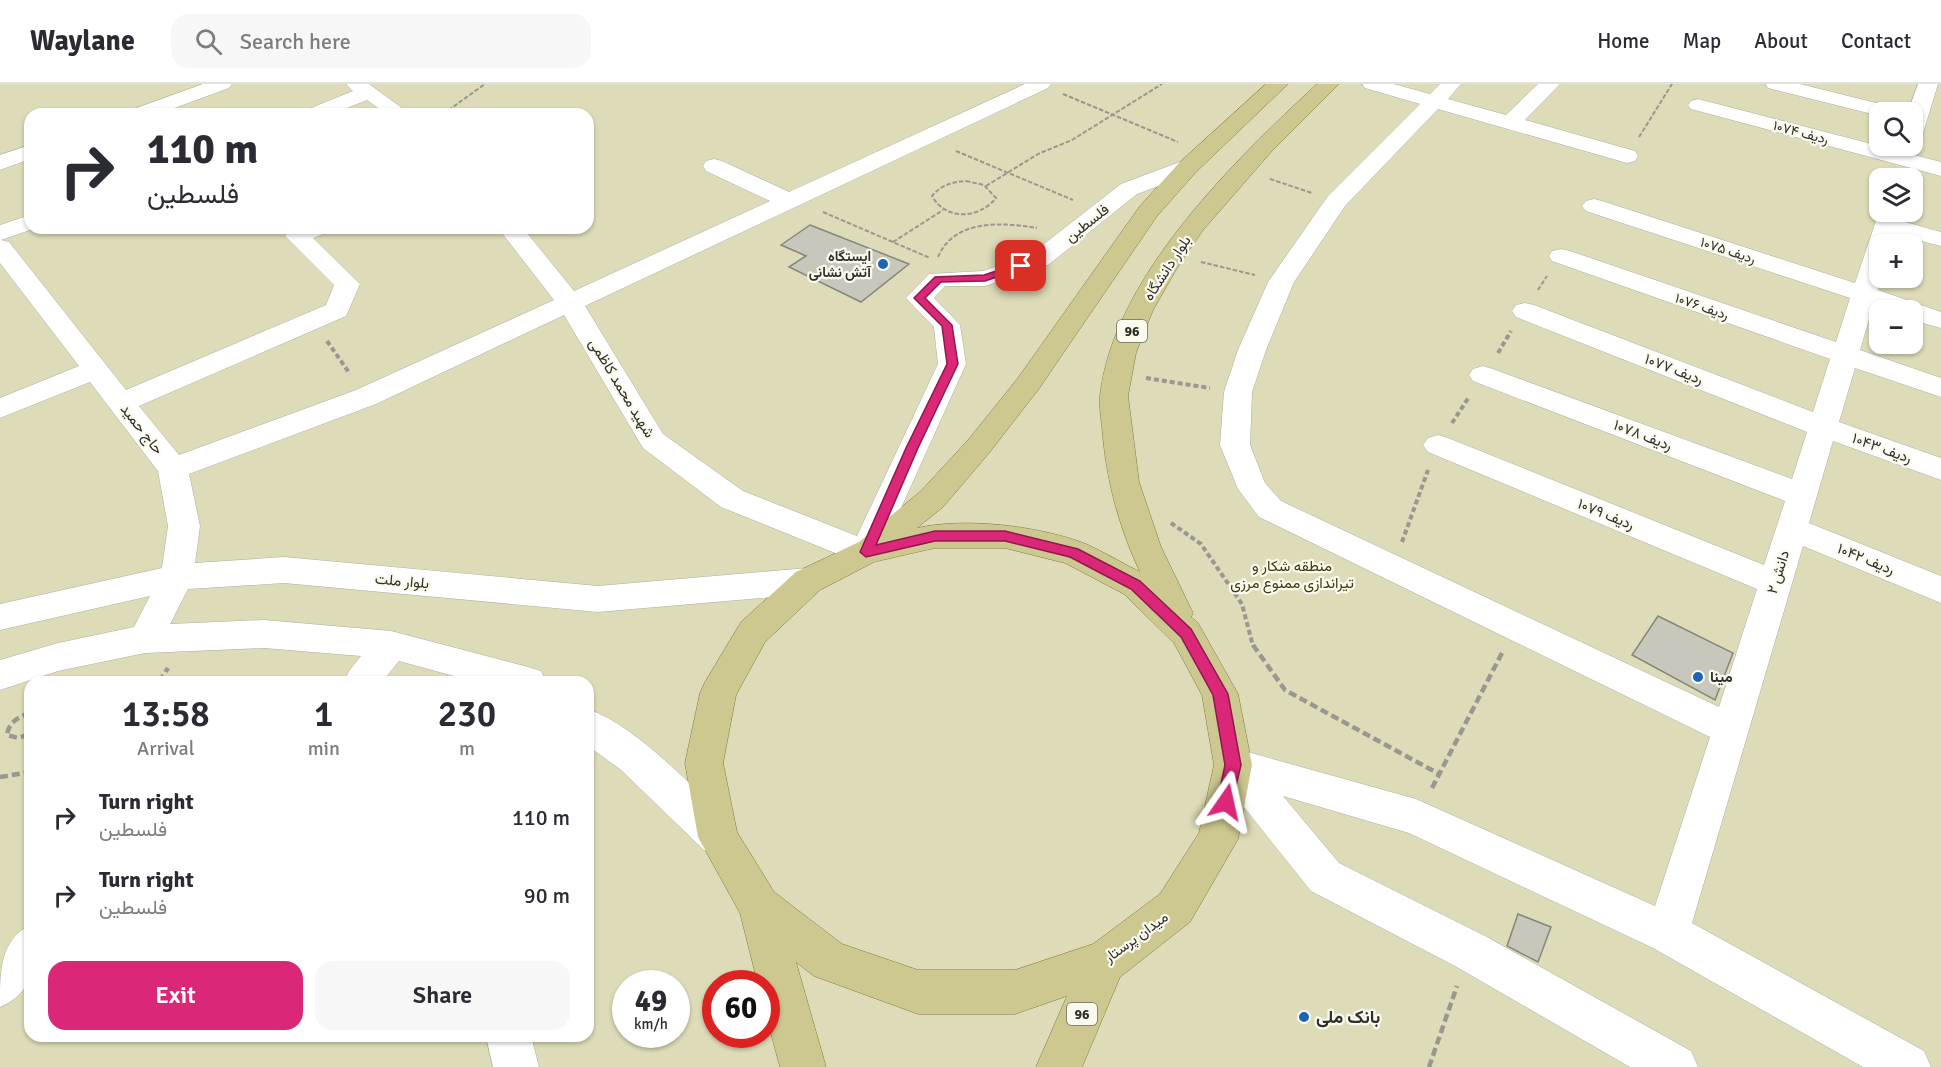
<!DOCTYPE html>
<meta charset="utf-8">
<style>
body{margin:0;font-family:Signika,Vazirmatn,sans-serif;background:#f7f7f7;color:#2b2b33;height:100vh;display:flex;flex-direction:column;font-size:22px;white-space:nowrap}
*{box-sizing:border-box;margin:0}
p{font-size:20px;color:#7c7c81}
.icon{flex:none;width:33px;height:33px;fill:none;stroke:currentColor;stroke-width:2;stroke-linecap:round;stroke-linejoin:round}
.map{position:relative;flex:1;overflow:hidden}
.details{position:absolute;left:24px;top:592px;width:570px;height:366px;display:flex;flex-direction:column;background:#fff;border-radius:18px;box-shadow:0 2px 4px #0004}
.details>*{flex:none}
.hud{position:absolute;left:24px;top:24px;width:570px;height:126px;border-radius:18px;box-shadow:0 2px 4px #0004;background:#fff;color:#2b2b33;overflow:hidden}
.fabs{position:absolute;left:1869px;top:18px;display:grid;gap:12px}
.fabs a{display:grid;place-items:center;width:54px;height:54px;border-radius:12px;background:#fff;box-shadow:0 2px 4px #0004;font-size:30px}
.speed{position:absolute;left:612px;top:886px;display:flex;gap:12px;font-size:30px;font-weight:700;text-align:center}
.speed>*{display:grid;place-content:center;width:78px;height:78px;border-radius:50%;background:#fff;box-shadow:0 2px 4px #0004;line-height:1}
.speed small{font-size:15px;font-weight:400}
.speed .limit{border:9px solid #d22;background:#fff;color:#111}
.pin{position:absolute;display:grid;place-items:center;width:51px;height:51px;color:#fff;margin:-26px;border-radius:12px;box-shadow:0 3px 9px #0006}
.me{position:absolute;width:66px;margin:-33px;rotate:11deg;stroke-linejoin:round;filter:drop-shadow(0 0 4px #0008)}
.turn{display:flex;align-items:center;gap:21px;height:126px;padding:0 24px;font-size:27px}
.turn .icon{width:78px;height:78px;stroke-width:2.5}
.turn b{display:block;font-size:42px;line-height:51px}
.eta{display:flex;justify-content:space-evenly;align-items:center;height:102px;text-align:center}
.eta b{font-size:36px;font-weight:600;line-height:42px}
.cta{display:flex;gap:12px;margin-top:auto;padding:12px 24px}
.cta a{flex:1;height:69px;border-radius:18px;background:#db2777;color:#fff;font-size:24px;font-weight:600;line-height:69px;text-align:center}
.cta a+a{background:#f7f7f7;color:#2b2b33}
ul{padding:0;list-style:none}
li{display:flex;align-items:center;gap:18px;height:78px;padding:0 24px}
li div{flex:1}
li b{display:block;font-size:22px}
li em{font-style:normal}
header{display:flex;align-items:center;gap:36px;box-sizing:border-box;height:84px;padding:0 30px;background:#fff;border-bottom:2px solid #e1e1e2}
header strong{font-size:28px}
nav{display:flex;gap:33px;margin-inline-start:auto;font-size:21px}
.search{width:420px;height:54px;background:#f7f7f7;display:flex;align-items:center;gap:15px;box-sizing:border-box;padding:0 21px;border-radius:18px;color:#7c7c81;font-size:22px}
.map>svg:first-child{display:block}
.green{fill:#dddbb8;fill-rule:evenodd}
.building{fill:#c8c7bb;stroke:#87867b;stroke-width:1.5}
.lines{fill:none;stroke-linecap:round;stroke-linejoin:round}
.minor-casing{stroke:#aeaea2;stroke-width:1}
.major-casing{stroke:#817b3c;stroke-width:1}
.path-far2{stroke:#999890;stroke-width:2;stroke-dasharray:4.5 2;stroke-linecap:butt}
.path-far1{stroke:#999890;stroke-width:4;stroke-dasharray:5 3;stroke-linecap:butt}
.path{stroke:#999890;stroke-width:4.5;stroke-dasharray:8 4;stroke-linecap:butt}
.minor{fill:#fff;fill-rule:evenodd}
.major{fill:#cdc88f;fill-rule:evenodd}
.route{fill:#db2777;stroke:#8e194d;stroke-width:1.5}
.poi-dot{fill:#1c65b5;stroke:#fbfaee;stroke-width:2}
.labels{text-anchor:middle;stroke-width:4.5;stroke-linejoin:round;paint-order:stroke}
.far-street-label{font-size:14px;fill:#302f2b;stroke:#fbfaee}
.far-poi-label{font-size:14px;font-weight:bold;fill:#302f2b;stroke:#fbfaee;text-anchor:end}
.shield{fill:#fbfaee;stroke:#6d6c66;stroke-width:1.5}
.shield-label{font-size:14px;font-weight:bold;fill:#302f2b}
.street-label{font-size:15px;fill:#302f2b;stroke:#fbfaee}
.park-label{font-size:15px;fill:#3d390a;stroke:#fbfaee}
.poi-label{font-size:15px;font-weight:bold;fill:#302f2b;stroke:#fbfaee;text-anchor:start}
.near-poi-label{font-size:18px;font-weight:bold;fill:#302f2b;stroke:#fbfaee;text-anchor:start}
</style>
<header>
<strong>Waylane</strong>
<div class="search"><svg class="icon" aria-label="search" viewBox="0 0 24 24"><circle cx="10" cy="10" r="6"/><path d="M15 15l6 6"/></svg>Search here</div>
<nav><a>Home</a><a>Map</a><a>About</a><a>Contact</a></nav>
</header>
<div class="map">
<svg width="1941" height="983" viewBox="0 0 1941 983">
<rect width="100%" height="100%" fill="#fbfaee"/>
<path class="green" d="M 0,0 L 1941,0 L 1941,983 L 0,983 ZM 1880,28 L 1912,28 L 1912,62 L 1880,62 ZM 30,30 L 588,30 L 588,144 L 30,144 ZM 1880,94 L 1912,94 L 1912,128 L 1880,128 ZM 1880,160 L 1912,160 L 1912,194 L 1880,194 ZM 1880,226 L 1912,226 L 1912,260 L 1880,260 ZM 30,598 L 588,598 L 588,952 L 30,952 ZM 626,900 L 676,900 L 676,951 L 626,951 ZM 716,900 L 766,900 L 766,951 L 716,951 Z"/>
<g class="building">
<polygon points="810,141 909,180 861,218 789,183 806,172 781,161"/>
<polygon points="1658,532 1733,569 1715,616 1632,571"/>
<polygon points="1518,830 1551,843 1538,878 1507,862"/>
</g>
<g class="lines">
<g class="minor-casing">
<g id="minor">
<polygon points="203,0 232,0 229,4 158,30 128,30 131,26"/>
<polygon points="346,0 369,0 410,30 386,30 367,16 332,30 303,30 306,26 353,7"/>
<path d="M 1025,0 L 1051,0 L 1048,4 L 585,222 L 663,350 L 743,407 L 857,452 L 938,280 L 934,243 L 906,214 L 929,190 L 983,187 L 1030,171 L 1121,100 L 1180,78 L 1188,76 L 1196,78 L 1199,83 L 1196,88 L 1137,110 L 1048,181 L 985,202 L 945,202 L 934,214 L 960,241 L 966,280 L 877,477 L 866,480 L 855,477 L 721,423 L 643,364 L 564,231 L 376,320 L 189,390 L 200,442 L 195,479 L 284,473 L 598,502 L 808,484 L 820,488 L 825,497 L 820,506 L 808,510 L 598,528 L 284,499 L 188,505 L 170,540 L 264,536 L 391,547 L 528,583 L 541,587 L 546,598 L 476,598 L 399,577 L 382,598 L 344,598 L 349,587 L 361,572 L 264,564 L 145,569 L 58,587 L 0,606 L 0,576 L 58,559 L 134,543 L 150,512 L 0,546 L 0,520 L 162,484 L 168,442 L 158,387 L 90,298 L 0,334 L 0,314 L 79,282 L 0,179 L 0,141 L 30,131 L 30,144 L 36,144 L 1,156 L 9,158 L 126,306 L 326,221 L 334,201 L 285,152 C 294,139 316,144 330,144 L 326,149 L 313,154 L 360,200 L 346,232 L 139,322 L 179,371 L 356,306 L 554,216 L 498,144 L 523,144 L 574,207 L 770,117 L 706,87 L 703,82 L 706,77 L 714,75 L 722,77 L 789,108 Z"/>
<polygon points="1362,0 1394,0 1430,10 1440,0 1461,0 1448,15 1506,31 1538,0 1560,0 1525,36 1635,67 1638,72 1635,77 1627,79 1438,25 1345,122 1294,198 1266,266 1252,308 1250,361 1265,399 1281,417 1719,623 1757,505 1428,368 1423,361 1428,354 1438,351 1448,354 1764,481 1785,417 1473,297 1469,291 1473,285 1483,282 1493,285 1792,395 1807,348 1516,233 1512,227 1516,221 1525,219 1534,221 1813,328 1830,275 1552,177 1549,172 1552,167 1561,165 1570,167 1836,258 1850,214 1586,127 1582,122 1586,117 1594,115 1602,117 1855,199 1880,125 1880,128 1900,128 1898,136 1941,148 1941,162 1894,150 1891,160 1880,160 1880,194 1881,194 1878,206 1941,228 1941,244 1912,236 1912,226 1888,226 1873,222 1860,266 1941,294 1941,313 1855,284 1839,338 1941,374 1941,396 1833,357 1809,439 1941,492 1941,519 1803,462 1692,839 1924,967 1931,983 1863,983 1653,864 1409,749 1283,712 1339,779 1485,852 1691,967 1698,983 1630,983 1455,882 1311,807 1220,693 1214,681 1220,669 1233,664 1416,715 1655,822 1710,653 1259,433 1238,405 1220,361 1224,308 1238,266 1268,198 1328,112 1420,20 1365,4"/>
<polygon points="1765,0 1800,0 1896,24 1899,28 1880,28 1880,32 1768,4"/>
<polygon points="1918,0 1938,0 1923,49 1920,54 1912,55 1912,28 1908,28"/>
<polygon points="1698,15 1941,78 1941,92 1691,25 1688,21 1691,17"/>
<polygon points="30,61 30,75 0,86 0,71"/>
<path d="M 588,625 C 638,643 693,704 732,740 L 738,753 L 732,766 L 718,771 L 704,766 L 620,685 L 588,662 Z"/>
<path d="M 30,841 C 30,877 40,906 0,923 C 0,886 0,857 30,841 Z"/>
<polygon points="486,952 531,952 539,983 493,983"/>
</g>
</g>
<g class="major-casing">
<path id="major" d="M 1266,0 L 1288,0 L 1196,88 L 1157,132 L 1038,306 L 989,369 L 943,423 L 917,444 C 965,433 1040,442 1086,460 C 1104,468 1122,479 1140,488 C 1118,441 1106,394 1102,343 C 1101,333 1099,322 1100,312 C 1113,194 1234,77 1317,0 L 1339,0 L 1271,68 L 1203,146 L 1177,184 L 1153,226 L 1136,269 L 1128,312 L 1139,398 L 1161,463 L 1193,529 L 1191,533 L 1198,539 L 1238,610 L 1252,681 L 1238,755 L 1190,838 L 1120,893 L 1082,983 L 1036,983 L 1067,912 L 1015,930 L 918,930 L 814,892 L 796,878 L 826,983 L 780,983 L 766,931 L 766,900 L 758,900 L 740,829 L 698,753 L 685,679 L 700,609 L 705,598 L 741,538 L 796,488 L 859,458 L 921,407 L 969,355 L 1018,294 L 1140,122 L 1180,78 ZM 935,464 L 1005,464 L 1065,479 L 1124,510 L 1174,559 L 1202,611 L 1214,681 L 1199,749 L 1160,810 L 1093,860 L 1015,886 L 918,886 L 842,860 L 774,808 L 737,748 L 723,679 L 736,611 L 765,558 L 820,506 L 874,478 Z"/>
</g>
<g class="path-far2">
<polyline points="1063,10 1178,58"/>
<polyline points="443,30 485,0"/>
<polyline points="1639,53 1672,0"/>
<polyline points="956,67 1073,116"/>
<polyline points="1270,95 1312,109"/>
<path d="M 966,97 L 984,101 L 996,114 C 979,135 946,137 932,112 C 941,101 952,98 966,97 Z"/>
<polyline points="986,102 1038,70 1072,56 1162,0"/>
<polyline points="823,128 930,174"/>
<polyline points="893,158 943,126"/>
<path d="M 938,173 C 954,135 1002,138 1037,144"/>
<polyline points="1201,178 1255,191"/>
<polyline points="1538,206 1547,192"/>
</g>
<g class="path-far1">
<polyline points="327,257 350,290"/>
<polyline points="1498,269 1511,247"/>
<polyline points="1146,294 1210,304"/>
<polyline points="1452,339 1469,313"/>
<polyline points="1171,439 1201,460 1242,520 1253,562"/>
<polyline points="1402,458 1428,386"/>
</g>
<g class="path">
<polyline points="1253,561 1285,606 1439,690"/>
<polyline points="159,598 168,584"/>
<path d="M 30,629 C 18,633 9,638 7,651 L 18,654 L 30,650"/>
<polyline points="0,693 30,688"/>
<polyline points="1432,704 1502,569"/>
<polyline points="1429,983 1457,902"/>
</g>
<use href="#minor" class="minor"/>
<use href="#major" class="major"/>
</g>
<polygon class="route" points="1021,179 1024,180 1024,184 985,197 941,198 925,214 952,241 958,280 918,364 876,461 935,447 1005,447 1078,465 1140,497 1191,545 1228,610 1241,681 1231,723 1226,725 1220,723 1217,718 1225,681 1213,611 1181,553 1131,505 1070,473 1005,457 935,457 866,473 860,468 906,364 947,280 942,242 914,214 935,193 984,191"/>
<g class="poi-dot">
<circle cx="883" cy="180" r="6"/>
<circle cx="1698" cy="593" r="6"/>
<circle cx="1304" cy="933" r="6"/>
</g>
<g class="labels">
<g class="far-street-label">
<text transform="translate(1801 48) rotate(15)" y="5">ردیف ۱۰۷۴</text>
<text transform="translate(1728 166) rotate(18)" y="5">ردیف ۱۰۷۵</text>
<text transform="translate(1702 222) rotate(19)" y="5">ردیف ۱۰۷۶</text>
</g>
<g class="far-poi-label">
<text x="871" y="177">ایستگاه<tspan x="871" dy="16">آتش نشانی</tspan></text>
</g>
<g class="shield">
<rect x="1117" y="236" width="30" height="22" rx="4.5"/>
<rect x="1067" y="919" width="30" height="22" rx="4.5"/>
</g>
<g class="shield-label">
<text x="1132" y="252">96</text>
<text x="1082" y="935">96</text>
</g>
<g class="street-label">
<text transform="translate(1087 139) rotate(-38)" y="5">فلسطین</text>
<text transform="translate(1167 184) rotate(-57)" y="5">بلوار دانشگاه</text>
<text transform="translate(1674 285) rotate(21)" y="5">ردیف ۱۰۷۷</text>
<text transform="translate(622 304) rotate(59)" y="5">شهید محمد کاظمی</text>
<text transform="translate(142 345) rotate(52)" y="5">حاج حمید</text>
<text transform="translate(1643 351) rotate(21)" y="5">ردیف ۱۰۷۸</text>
<text transform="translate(1882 364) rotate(20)" y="5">ردیف ۱۰۴۳</text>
<text transform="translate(1606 430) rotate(22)" y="5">ردیف ۱۰۷۹</text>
<text transform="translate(1866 475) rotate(22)" y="5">ردیف ۱۰۴۲</text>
<text transform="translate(1778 488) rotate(-73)" y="5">دانش ۲</text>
<text transform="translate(402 497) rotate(5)" y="5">بلوار ملت</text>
<text transform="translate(1136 853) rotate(-36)" y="5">میدان پرستار</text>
</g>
<g class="park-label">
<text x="1292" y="487">منطقه شکار و<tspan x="1292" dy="17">تیراندازی ممنوع مرزی</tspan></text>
</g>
<g class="poi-label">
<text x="1710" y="598">مینا</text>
</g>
<g class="near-poi-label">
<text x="1316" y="939">بانک ملی</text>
</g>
</g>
</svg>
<div class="fabs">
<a><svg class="icon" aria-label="search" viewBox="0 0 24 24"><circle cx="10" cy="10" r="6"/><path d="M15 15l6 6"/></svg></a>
<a><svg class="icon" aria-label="layers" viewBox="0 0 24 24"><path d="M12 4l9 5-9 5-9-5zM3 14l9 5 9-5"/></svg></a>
<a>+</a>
<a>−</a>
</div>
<div class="speed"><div>49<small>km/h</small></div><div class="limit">60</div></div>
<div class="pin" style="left:1021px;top:182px;background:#d93025"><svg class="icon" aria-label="arrive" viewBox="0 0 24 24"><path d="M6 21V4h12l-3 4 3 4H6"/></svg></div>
<svg class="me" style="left:1226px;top:718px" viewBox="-20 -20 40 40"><path d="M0-17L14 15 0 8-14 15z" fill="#db2777" stroke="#fff" stroke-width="4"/></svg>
<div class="hud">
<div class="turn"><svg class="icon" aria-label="right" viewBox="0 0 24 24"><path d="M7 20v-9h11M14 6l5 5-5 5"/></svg><div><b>110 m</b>فلسطین</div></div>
</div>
<section class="details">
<div class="eta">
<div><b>13:58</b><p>Arrival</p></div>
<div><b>1</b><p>min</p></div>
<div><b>230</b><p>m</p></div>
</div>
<ul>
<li><svg class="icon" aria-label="right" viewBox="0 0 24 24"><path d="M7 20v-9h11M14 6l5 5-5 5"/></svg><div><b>Turn right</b><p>فلسطین</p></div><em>110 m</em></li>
<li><svg class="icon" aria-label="right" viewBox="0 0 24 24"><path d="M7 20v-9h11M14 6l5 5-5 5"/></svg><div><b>Turn right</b><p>فلسطین</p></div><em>90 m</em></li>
</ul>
<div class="cta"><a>Exit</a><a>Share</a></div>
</section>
</div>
